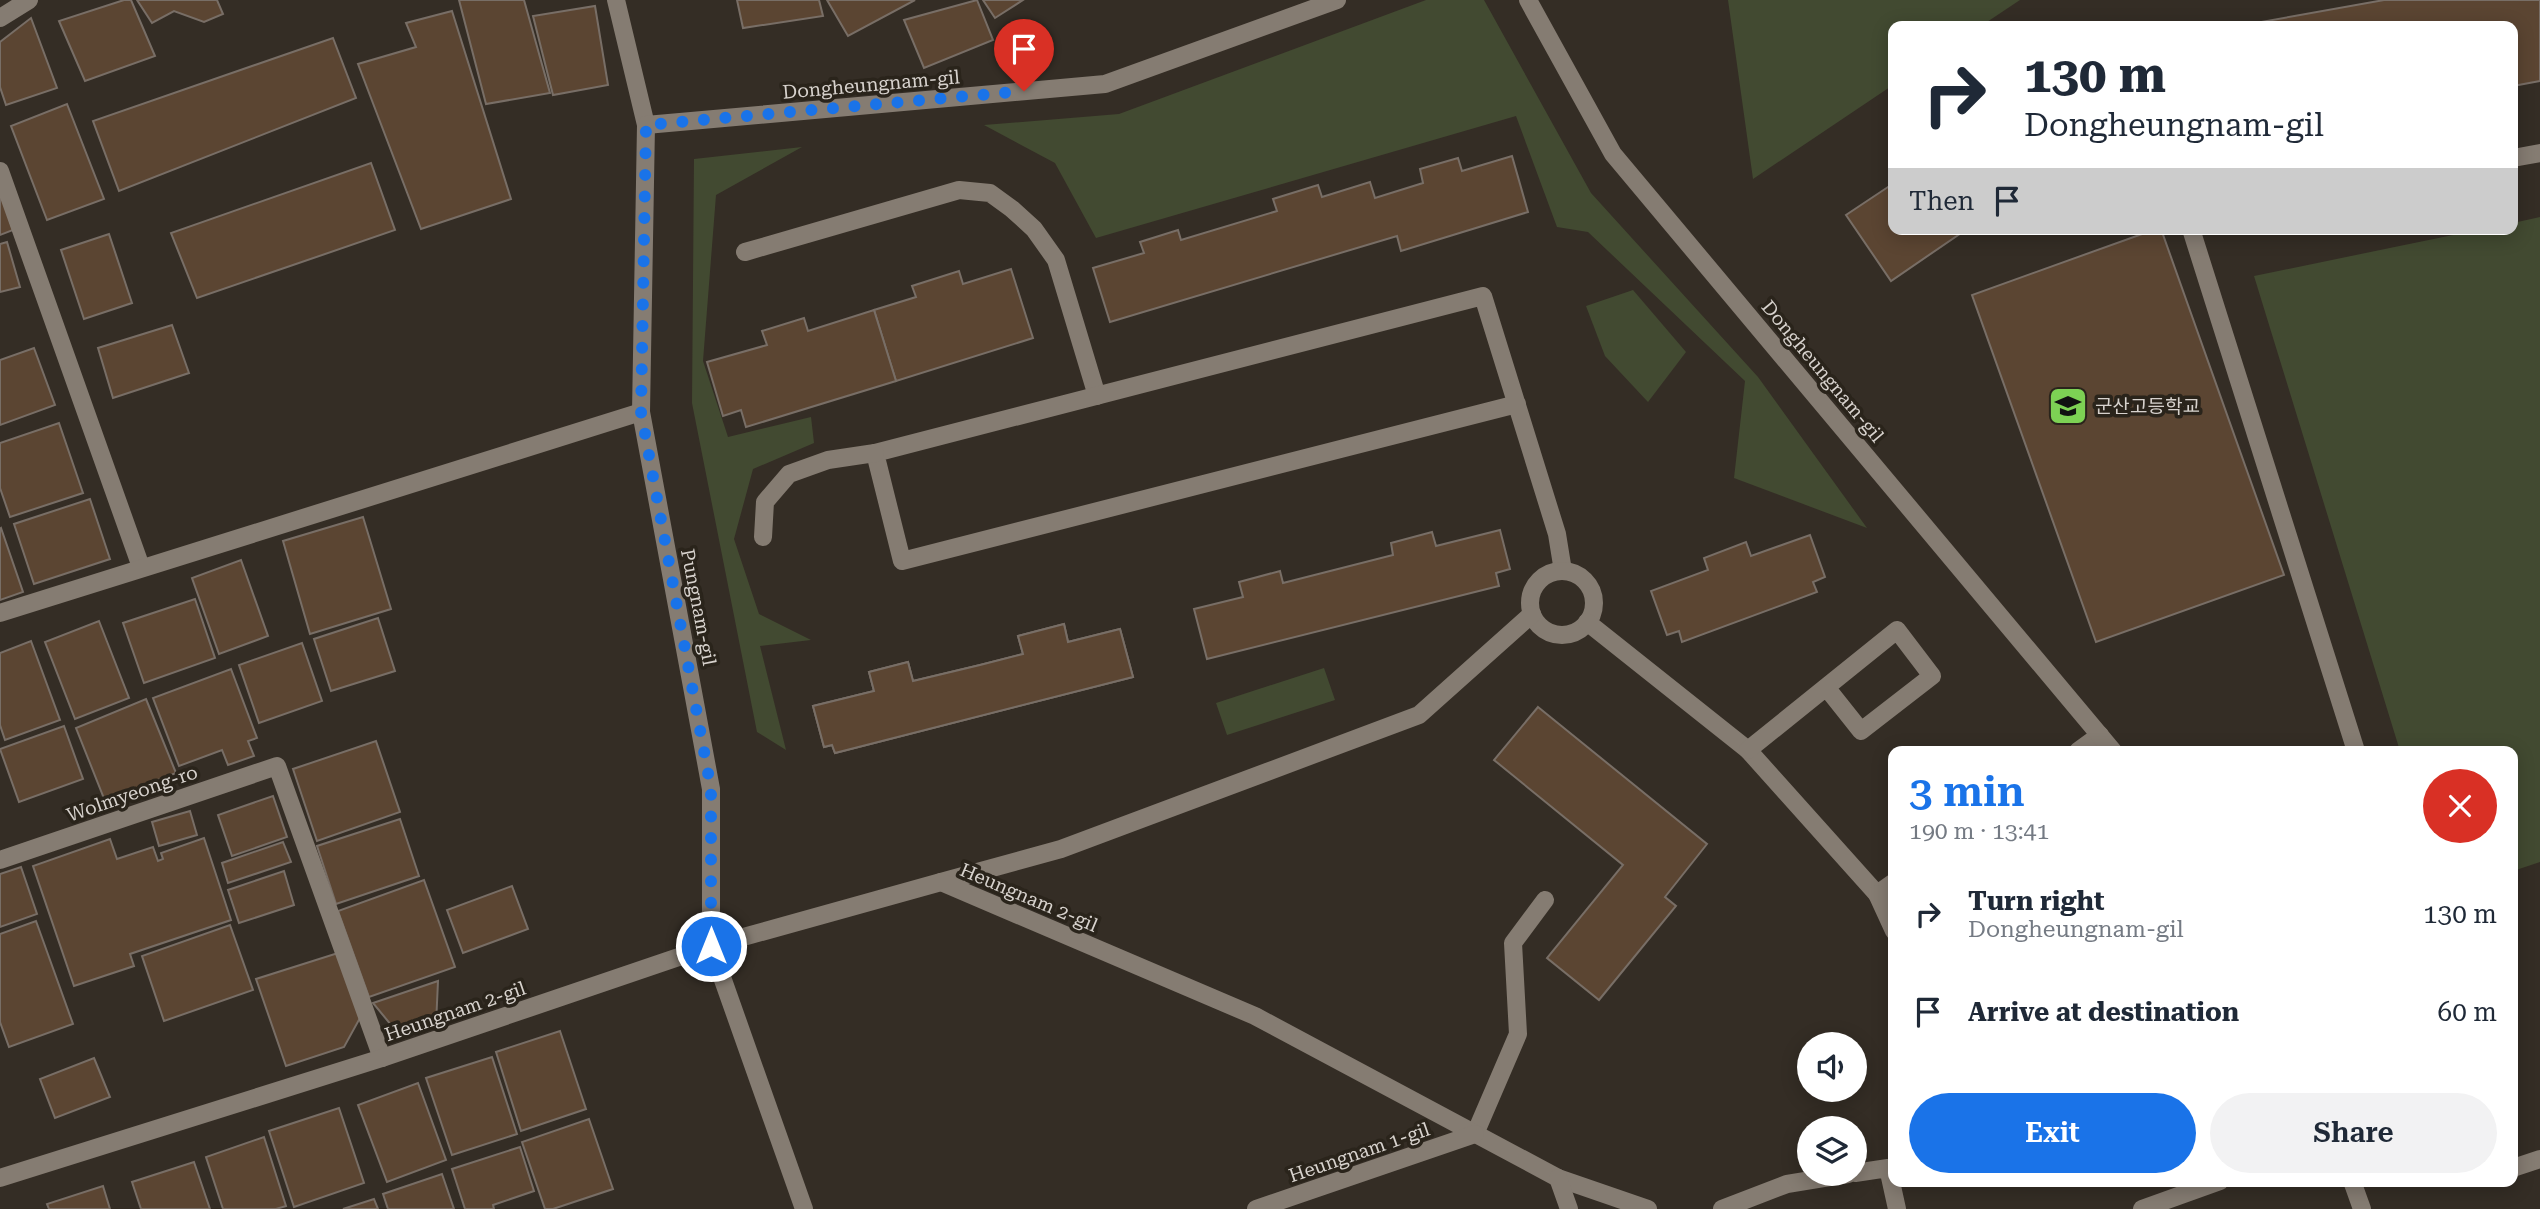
<!DOCTYPE html>
<meta charset="utf-8">
<style>
body{margin:0;font-family:"Roboto Serif","Noto Sans KR",serif;background:#f2f2f3;color:#1f2937;height:100vh;display:flex;flex-direction:column;font-size:26px;white-space:nowrap}
*{box-sizing:border-box;margin:0}
p{font-size:23px;color:#747a83}
.icon{flex:none;width:38px;height:38px;fill:none;stroke:currentColor;stroke-width:2;stroke-linecap:round;stroke-linejoin:round}
.map{position:relative;flex:1;overflow:hidden}
.sheet{position:absolute;left:1888px;top:746px;width:630px;height:441px;display:flex;flex-direction:column;background:#fff;border-radius:14px;box-shadow:0 4px 18px #0003}
.sheet>*{flex:none}
.banner{position:absolute;left:1888px;top:21px;width:630px;height:214px;border-radius:14px;box-shadow:0 4px 18px #0003;background:#fff;color:#1f2937;overflow:hidden}
.fabs{position:absolute;left:1797px;top:1032px;display:grid;gap:14px}
.fabs a{display:grid;place-items:center;width:70px;height:70px;border-radius:50%;background:#fff;box-shadow:0 4px 18px #0003;font-size:35px}
.pin{position:absolute;display:grid;place-items:center;width:60px;height:60px;color:#fff;margin:-72px -30px;border-radius:50% 50% 50% 0;rotate:-45deg;box-shadow:0 0 7px #0007}
.pin .icon{rotate:45deg}
.me{position:absolute;width:77px;margin:-38px;rotate:0deg;stroke-linejoin:round;filter:drop-shadow(0 0 5px #0008)}
.turn{display:flex;align-items:center;gap:24px;height:147px;padding:0 21px;font-size:32px}
.turn .icon{width:91px;height:91px;stroke-width:2.5}
.turn b{display:block;font-size:49px;line-height:60px}
.then{display:flex;align-items:center;height:66px;padding:0 21px;background:#0003;gap:14px;font-size:26px}
.round{display:grid;place-items:center;flex:none;width:74px;height:74px;border-radius:37px;background:#f2f2f3}
.head{display:flex;align-items:center;justify-content:space-between;height:119px;padding:0 21px}
h1{font-size:42px;font-weight:600;line-height:52px;color:#1a73e8}
.button{display:flex;gap:14px;margin-top:auto;padding:14px 21px}
.button a{flex:1;height:80px;border-radius:42px;background:#1a73e8;color:#fff;font-size:28px;font-weight:600;line-height:80px;text-align:center}
.button a+a{background:#f2f2f3;color:#1f2937}
ul{padding:0;list-style:none}
li{display:flex;align-items:center;gap:21px;height:98px;padding:0 21px}
li div{flex:1}
li b{display:block;font-size:26px}
li em{font-style:normal}
.map>svg:first-child{display:block}
.green{fill:#424a31}
.building{fill:#5b4532;stroke:#786e66;stroke-width:2}
.lines{fill:none;stroke-linecap:round;stroke-linejoin:round}
.service{stroke:#857c72;stroke-width:18}
.minor{stroke:#857c72;stroke-width:18}
.route{stroke:#1a73e8;stroke-width:12;stroke-dasharray:0 21.6}
.labels{text-anchor:middle;stroke-width:7;stroke-linejoin:round;paint-order:stroke}
.street-label{font-size:19px;fill:#d7d2cd;stroke:#2a241b}
.poi-label{font-size:19px;fill:#d7d2cd;stroke:#2a241b;text-anchor:start}
</style>
<div class="map">
<svg width="2540" height="1209" viewBox="0 0 2540 1209">
<rect width="100%" height="100%" fill="#342d25"/>
<g class="green">
<polygon points="1426,0 1484,0 1591,193 1758,377 1867,528 1734,478 1745,381 1588,232 1557,227 1516,116 1096,238 1055,163 984,125 1119,114"/>
<polygon points="1728,0 2020,0 1981,26 1894,26 1893,85 1753,179"/>
<polygon points="802,147 716,195 703,361 728,437 811,417 814,443 753,469 734,539 759,614 811,640 760,646 786,750 757,732 692,403 694,159"/>
<polygon points="2540,217 2540,862 2513,871 2513,751 2400,751 2254,276 2482,229 2513,229 2513,223"/>
<polygon points="1633,290 1686,352 1648,402 1605,356 1586,306"/>
<polygon points="1324,668 1335,700 1227,735 1216,703"/>
</g>
<g class="building">
<polygon points="124,0 131,0 155,56 85,81 59,21"/>
<polygon points="137,0 217,0 223,14 204,22 174,11 152,23"/>
<polygon points="459,0 524,0 550,93 486,104"/>
<polygon points="737,0 819,0 823,16 743,28"/>
<polygon points="827,0 915,0 848,36"/>
<polygon points="977,0 993,40 924,68 904,20"/>
<polygon points="983,0 1023,0 995,18"/>
<polygon points="2384,0 2540,0 2540,81 2513,86 2513,26 2239,26"/>
<polygon points="595,6 608,85 553,95 533,16"/>
<polygon points="452,11 511,199 421,229 358,64 416,47 406,23"/>
<polygon points="31,18 57,88 6,105 0,87 0,42"/>
<polygon points="333,38 356,98 119,191 93,121"/>
<polygon points="67,104 104,199 47,220 11,126"/>
<polygon points="1512,156 1528,212 1401,251 1397,236 1110,322 1093,268 1144,253 1140,242 1178,230 1181,240 1277,211 1273,199 1318,185 1322,197 1370,182 1375,198 1423,183 1420,169 1458,158 1462,171"/>
<polygon points="371,163 395,230 197,298 171,233"/>
<polygon points="1894,183 1894,229 1967,229 1891,281 1846,215"/>
<polygon points="0,192 13,230 0,235"/>
<polygon points="2156,229 2161,229 2284,575 2096,642 1972,295"/>
<polygon points="109,234 132,303 84,319 61,250"/>
<polygon points="7,242 20,287 0,292 0,244"/>
<polygon points="1011,269 1033,338 896,381 874,310 916,297 912,286 959,271 963,284"/>
<polygon points="874,310 896,381 746,427 741,410 723,416 707,362 767,345 762,331 804,318 808,331"/>
<polygon points="172,325 189,373 113,398 98,348"/>
<polygon points="34,348 55,405 0,425 0,360"/>
<polygon points="59,423 83,493 10,517 0,488 0,443"/>
<polygon points="90,499 110,559 34,584 14,524"/>
<polygon points="363,517 391,609 310,634 283,541"/>
<polygon points="1,528 23,592 0,600 0,529"/>
<polygon points="1500,530 1510,569 1496,573 1499,586 1207,659 1194,609 1243,597 1239,582 1280,571 1283,583 1393,555 1391,543 1432,532 1436,546"/>
<polygon points="1810,535 1825,577 1813,582 1817,592 1682,642 1679,631 1667,635 1651,591 1708,570 1704,558 1746,542 1751,556"/>
<polygon points="241,560 268,636 219,654 192,578"/>
<polygon points="195,599 215,658 144,683 123,623"/>
<polygon points="378,618 395,671 331,691 314,639"/>
<polygon points="99,621 129,698 75,719 45,642"/>
<polygon points="1064,624 1068,642 1120,629 1133,677 835,753 832,745 824,747 813,706 874,691 869,672 908,662 913,681 980,665 1023,654 1018,636"/>
<polygon points="1064,624 1068,642 1120,629 1133,677 835,753 832,745 824,747 813,706 874,691 869,672 908,662 913,681 980,665 1023,654 1018,636"/>
<polygon points="31,641 60,720 5,740 0,725 0,653"/>
<polygon points="302,643 322,701 259,723 239,665"/>
<polygon points="231,669 257,738 248,741 254,756 228,765 222,750 179,766 153,698"/>
<polygon points="146,699 176,773 105,801 76,728"/>
<polygon points="1538,707 1707,844 1665,897 1676,906 1599,1000 1547,958 1623,865 1494,760"/>
<polygon points="64,726 83,779 19,802 0,749"/>
<polygon points="376,741 400,812 317,841 293,769"/>
<polygon points="273,796 287,837 232,856 218,815"/>
<polygon points="190,811 197,835 159,846 152,822"/>
<polygon points="400,819 419,876 336,904 317,846"/>
<polygon points="204,838 231,920 130,954 134,966 74,986 33,866 110,839 117,859 153,847 158,861 163,859 161,853"/>
<polygon points="283,842 291,862 228,883 222,863"/>
<polygon points="21,867 37,914 0,927 0,874"/>
<polygon points="284,871 294,905 239,923 228,890"/>
<polygon points="424,880 455,967 369,997 338,911"/>
<polygon points="512,886 528,929 463,953 447,910"/>
<polygon points="36,921 73,1024 9,1047 0,1022 0,934"/>
<polygon points="230,925 253,990 164,1021 142,956"/>
<polygon points="338,953 360,1018 344,1047 286,1066 256,979"/>
<polygon points="438,981 436,1025 401,1037 373,1003"/>
<polygon points="560,1031 586,1109 521,1131 496,1052"/>
<polygon points="492,1057 517,1134 452,1155 426,1078"/>
<polygon points="94,1058 110,1097 55,1118 40,1079"/>
<polygon points="418,1083 446,1160 387,1182 358,1105"/>
<polygon points="339,1108 364,1183 294,1207 269,1131"/>
<polygon points="589,1119 613,1189 553,1209 545,1209 522,1142"/>
<polygon points="264,1137 286,1206 276,1209 223,1209 206,1157"/>
<polygon points="520,1147 534,1191 493,1205 494,1209 465,1209 452,1169"/>
<polygon points="194,1162 210,1209 141,1209 132,1182"/>
<polygon points="442,1174 454,1209 388,1209 383,1194"/>
<polygon points="103,1186 110,1209 49,1209 47,1204"/>
<polygon points="374,1199 378,1209 343,1209"/>
</g>
<g class="lines">
<g class="service">
<polyline points="2513,158 2540,153"/>
<polyline points="2191,229 2356,751"/>
<polyline points="745,252 959,190 990,193 1012,209 1034,229 1056,260 1097,396"/>
<polyline points="1517,404 902,561 875,453 1483,296 1557,534 1563,571"/>
<polyline points="763,537 765,502 789,474 828,460 875,453"/>
<circle cx="1562" cy="603" r="32"/>
<polyline points="1587,622 1748,750 1877,894 1894,882"/>
<polyline points="1748,750 1897,630 1932,676 1861,731 1826,687"/>
<polyline points="2078,751 2100,735"/>
<polyline points="0,860 277,766 382,1058"/>
<polyline points="941,882 1061,849 1419,715 1532,614"/>
<polyline points="1877,894 1894,931"/>
<polyline points="1475,1134 1518,1034 1513,943 1545,900"/>
<polyline points="2513,1168 2540,1159"/>
<polyline points="1855,1173 1888,1168 1897,1209"/>
<polyline points="1722,1209 1787,1184 1848,1174"/>
</g>
<g class="minor">
<polyline points="616,0 646,125 641,412 711,789 711,946 804,1209"/>
<polyline points="1528,0 1613,154 2113,751"/>
<polyline points="0,18 29,0"/>
<polyline points="646,125 1105,84 1337,0"/>
<polyline points="0,171 141,567"/>
<polyline points="0,613 641,412"/>
<polyline points="0,1178 382,1058 711,946 941,882 1255,1016 1558,1178 1648,1209"/>
<polyline points="1558,1178 1569,1209"/>
<polyline points="2352,1181 2362,1209"/>
<polyline points="1256,1209 1475,1134"/>
<polyline points="2142,1209 2220,1181"/>
</g>
</g>
<g class="lines">
<polyline class="route" points="711,946 711,789 641,412 646,125 1024,91"/>
</g>
<defs>
<g id="school-square" transform="scale(2.0125)"><rect x="-9" y="-9" width="18" height="18" rx="4" fill="#7dd154" stroke="#2a241b"/><path d="M0-5L7-2L0 1L-7-2ZM-4 1L0 2.5L4 1V4Q0 6-4 4Z" fill="#111"/></g>
</defs>
<g fill-rule="evenodd">
<use href="#school-square" x="2068" y="406"/>
</g>
<g class="labels">
<g class="street-label">
<text transform="translate(871 84) rotate(-5)" y="7">Dongheungnam-gil</text>
<text transform="translate(1823 371) rotate(50)" y="7">Dongheungnam-gil</text>
<text transform="translate(699 607) rotate(79)" y="7">Pungnam-gil</text>
<text transform="translate(132 793) rotate(-19)" y="7">Wolmyeong-ro</text>
<text transform="translate(1029 897) rotate(23)" y="7">Heungnam 2-gil</text>
<text transform="translate(455 1011) rotate(-19)" y="7">Heungnam 2-gil</text>
<text transform="translate(1359 1152) rotate(-19)" y="7">Heungnam 1-gil</text>
</g>
<g class="poi-label">
<text x="2095" y="413">군산고등학교</text>
</g>
</g>
</svg>
<div class="fabs">
<a><svg class="icon" aria-label="sound" viewBox="0 0 24 24"><path d="M4 9h4l5-4v14l-5-4H4zM17 9q2 3 0 6"/></svg></a>
<a><svg class="icon" aria-label="layers" viewBox="0 0 24 24"><path d="M12 4l9 5-9 5-9-5zM3 14l9 5 9-5"/></svg></a>
</div>
<div class="pin" style="left:1024px;top:91px;background:#d93025"><svg class="icon" aria-label="arrive" viewBox="0 0 24 24"><path d="M6 21V4h12l-3 4 3 4H6"/></svg></div>
<svg class="me" style="left:711px;top:946px" viewBox="-20 -20 40 40"><circle r="17" fill="#1a73e8" stroke="#fff" stroke-width="3"/><path d="M0-11L8 9 0 5-8 9z" fill="#fff"/></svg>
<div class="banner">
<div class="turn"><svg class="icon" aria-label="right" viewBox="0 0 24 24"><path d="M7 20v-9h11M14 6l5 5-5 5"/></svg><div><b>130 m</b>Dongheungnam-gil</div></div>
<div class="then">Then<svg class="icon" aria-label="arrive" viewBox="0 0 24 24"><path d="M6 21V4h12l-3 4 3 4H6"/></svg></div>
</div>
<section class="sheet">
<div class="head"><div><h1>3 min</h1><p>190 m · 13:41</p></div><a class="round" style="background:#d93025;color:#fff"><svg class="icon" aria-label="close" viewBox="0 0 24 24"><path d="M6 6l12 12M18 6L6 18"/></svg></a></div>
<ul>
<li><svg class="icon" aria-label="right" viewBox="0 0 24 24"><path d="M7 20v-9h11M14 6l5 5-5 5"/></svg><div><b>Turn right</b><p>Dongheungnam-gil</p></div><em>130 m</em></li>
<li><svg class="icon" aria-label="arrive" viewBox="0 0 24 24"><path d="M6 21V4h12l-3 4 3 4H6"/></svg><div><b>Arrive at destination</b></div><em>60 m</em></li>
</ul>
<div class="button"><a>Exit</a><a>Share</a></div>
</section>
</div>
